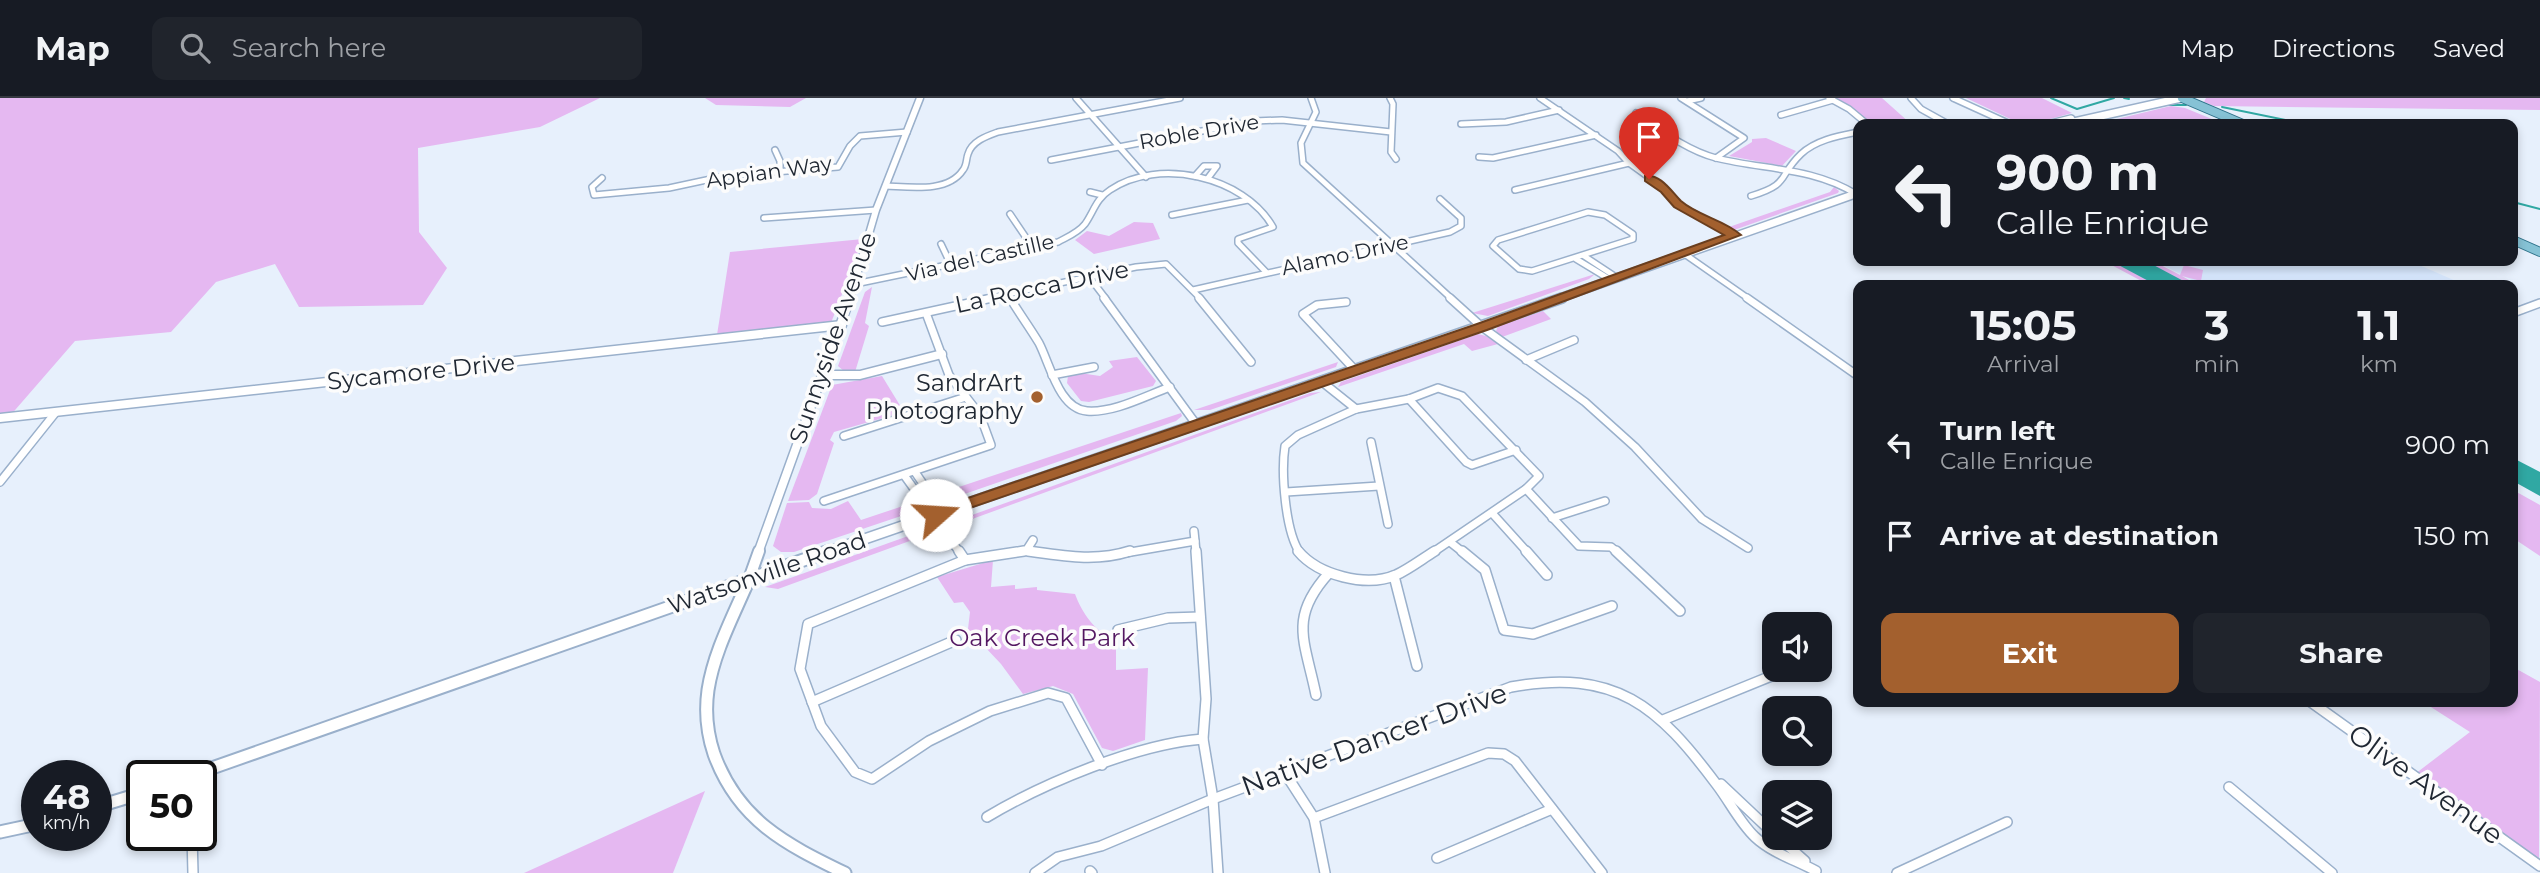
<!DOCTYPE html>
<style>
body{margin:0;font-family:Montserrat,sans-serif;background:#20242c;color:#f1f3f6;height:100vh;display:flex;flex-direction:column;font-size:26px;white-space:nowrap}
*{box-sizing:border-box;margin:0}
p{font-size:23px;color:#9ea1a6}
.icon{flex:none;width:38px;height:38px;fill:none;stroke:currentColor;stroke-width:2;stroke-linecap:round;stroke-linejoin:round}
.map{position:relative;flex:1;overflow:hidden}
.drawer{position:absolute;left:1853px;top:182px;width:665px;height:427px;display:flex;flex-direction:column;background:#171b24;border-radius:14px;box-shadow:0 4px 10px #0003}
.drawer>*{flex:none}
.guide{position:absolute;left:1853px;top:21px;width:665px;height:147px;border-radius:14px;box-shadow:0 4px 10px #0003;background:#171b24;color:#f1f3f6;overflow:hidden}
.fabs{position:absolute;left:1762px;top:514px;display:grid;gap:14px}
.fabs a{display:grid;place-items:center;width:70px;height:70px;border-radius:14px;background:#171b24;box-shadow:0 4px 10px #0003;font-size:35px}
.speed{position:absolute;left:21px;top:662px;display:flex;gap:14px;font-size:35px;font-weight:700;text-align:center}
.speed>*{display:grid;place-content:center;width:91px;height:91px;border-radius:50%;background:#171b24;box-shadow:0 4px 10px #0003;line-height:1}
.speed small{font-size:18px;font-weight:400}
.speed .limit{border:4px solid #111;border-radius:10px;background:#fff;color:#111}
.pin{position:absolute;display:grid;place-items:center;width:60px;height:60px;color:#fff;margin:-72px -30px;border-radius:50% 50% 50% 0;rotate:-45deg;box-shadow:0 0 7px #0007}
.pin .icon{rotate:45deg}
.me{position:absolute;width:77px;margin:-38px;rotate:71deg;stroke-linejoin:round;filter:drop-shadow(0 0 5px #0008)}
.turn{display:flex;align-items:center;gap:24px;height:147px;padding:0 28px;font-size:32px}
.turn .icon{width:91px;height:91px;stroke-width:2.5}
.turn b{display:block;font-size:49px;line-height:60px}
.eta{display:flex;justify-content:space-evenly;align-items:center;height:119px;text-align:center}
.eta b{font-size:42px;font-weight:700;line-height:49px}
.action{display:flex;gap:14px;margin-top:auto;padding:14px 28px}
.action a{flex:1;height:80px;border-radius:14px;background:#a3602e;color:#fff;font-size:28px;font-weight:700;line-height:80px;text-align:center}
.action a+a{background:#20242c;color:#f1f3f6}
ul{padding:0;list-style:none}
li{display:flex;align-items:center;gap:21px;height:91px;padding:0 28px}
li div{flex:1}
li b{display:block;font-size:26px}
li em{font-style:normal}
header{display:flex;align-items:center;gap:42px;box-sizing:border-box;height:98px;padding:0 35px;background:#171b24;border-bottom:2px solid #363941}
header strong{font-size:33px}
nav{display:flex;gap:38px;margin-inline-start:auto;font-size:24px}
.search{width:490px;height:63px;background:#20242c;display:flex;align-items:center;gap:18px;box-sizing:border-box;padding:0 24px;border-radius:14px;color:#9ea1a6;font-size:26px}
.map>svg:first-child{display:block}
.built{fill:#d8e8fe}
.green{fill:#e5b8f1}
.water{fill:#30a8a3}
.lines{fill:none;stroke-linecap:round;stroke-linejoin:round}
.stream{stroke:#30a8a3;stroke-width:2}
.minor-far2-casing{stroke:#9ab0cb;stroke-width:8}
.minor-far1-casing{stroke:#9ab0cb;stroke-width:10}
.minor-casing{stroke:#9ab0cb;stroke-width:12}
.tertiary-far2-casing{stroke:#9ab0cb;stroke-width:9}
.tertiary-far1-casing{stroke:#9ab0cb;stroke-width:11}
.tertiary-casing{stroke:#9ab0cb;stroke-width:14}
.secondary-far2-casing{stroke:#9ab0cb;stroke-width:10}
.secondary-far1-casing{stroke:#9ab0cb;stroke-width:12}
.secondary-casing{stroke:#9ab0cb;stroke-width:15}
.primary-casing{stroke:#2e728a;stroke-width:10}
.minor-far2{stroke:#fff;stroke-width:5}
.minor-far1{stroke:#fff;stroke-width:7}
.minor{stroke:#fff;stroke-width:9}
.tertiary-far2{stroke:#fff;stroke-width:6}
.tertiary-far1{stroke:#fff;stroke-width:8}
.tertiary{stroke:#fff;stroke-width:10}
.secondary-far2{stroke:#fff;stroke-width:7}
.secondary-far1{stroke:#fff;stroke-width:9}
.secondary{stroke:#fff;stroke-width:11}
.primary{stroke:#86c2d5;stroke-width:8}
.route{fill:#a3602e;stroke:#6a3e1e;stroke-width:2}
.poi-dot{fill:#a3602e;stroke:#fcfcfc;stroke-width:2.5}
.labels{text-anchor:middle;stroke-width:7;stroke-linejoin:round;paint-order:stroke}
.far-street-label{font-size:21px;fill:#202833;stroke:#fcfcfc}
.street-label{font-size:24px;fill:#202833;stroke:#fcfcfc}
.poi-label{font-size:24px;fill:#202833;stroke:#fcfcfc;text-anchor:end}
.park-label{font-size:24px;fill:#531761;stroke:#fcfcfc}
.near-street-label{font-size:28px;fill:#202833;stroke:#fcfcfc}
</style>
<header>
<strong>Map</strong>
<div class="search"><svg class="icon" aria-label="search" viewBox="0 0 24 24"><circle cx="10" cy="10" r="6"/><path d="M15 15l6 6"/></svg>Search here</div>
<nav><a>Map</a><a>Directions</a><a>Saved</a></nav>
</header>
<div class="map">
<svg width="2540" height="775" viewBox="0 0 2540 775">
<rect width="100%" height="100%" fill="#e7f0fc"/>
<polygon class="built" points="2155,163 2410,163 2465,187 2201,187"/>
<g class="green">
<polygon points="0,0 600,0 540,29 418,50 419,134 447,170 423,207 299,209 275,166 216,184 171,234 75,243 9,319 0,320"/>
<polygon points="705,0 806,0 790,9 716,7"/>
<polygon points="1834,0 1882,0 1911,26 1871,26 1857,13"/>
<polygon points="1966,0 2042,0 2072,15 2032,26 2021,26"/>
<polygon points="2206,0 2540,0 2540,12 2214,8 2204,4"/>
<polygon points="2171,8 2185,10 2224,26 2096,26"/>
<polygon points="1766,40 1796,53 1782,68 1729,58 1752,44 1752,41"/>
<polygon points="1834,89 1839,93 1838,95 1734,132 1729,129 1830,94"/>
<polygon points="1134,124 1153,125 1160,141 1094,156 1075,142 1087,133 1109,138"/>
<polygon points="863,141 831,225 717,237 730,154"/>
<polygon points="2104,163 2153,163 2180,177 2184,167 2203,172 2201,183 2182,178 2198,187 2149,187"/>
<polygon points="1595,176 1589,181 1488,218 1472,215"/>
<polygon points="872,189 865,225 869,228 855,274 845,274 838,268 865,194"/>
<polygon points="1543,213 1551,221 1502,239 1496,233 1498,228"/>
<polygon points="1478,236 1486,238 1498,246 1472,253 1464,246 1338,289 1341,284"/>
<polygon points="1137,259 1156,283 1153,288 1089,304 1081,303 1067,285 1068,278 1080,275 1100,278 1113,269 1109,263"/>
<polygon points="1338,264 1336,269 1210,312 1194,312"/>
<polygon points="882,278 904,314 834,334 830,342 834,345 817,396 809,402 788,403 832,287"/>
<polygon points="1321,294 953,428 961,421 1310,295"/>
<polygon points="1181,315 1182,318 1176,323 953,400 939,400 935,397"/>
<polygon points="2513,392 2540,407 2540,458 2513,440"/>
<polygon points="848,403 861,422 918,403 919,406 910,415 794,454 781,454 773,448 787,405 809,404 812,410 831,411"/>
<polygon points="928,431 937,433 778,491 765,489"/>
<path d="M 993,462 L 991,489 L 1015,487 L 1015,491 L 1037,489 L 1037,492 L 1075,496 C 1082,515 1096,536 1116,541 L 1116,572 L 1148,570 L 1145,642 L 1113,653 L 1102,650 L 1073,596 L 1053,588 L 1023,596 L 1001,566 L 968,531 L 970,514 L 963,504 L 954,505 L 937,479 Z"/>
<polygon points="2513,569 2540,584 2539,760 2482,724 2415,676 2470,634 2423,604 2513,604"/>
<polygon points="705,693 673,775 524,775"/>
</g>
<g class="water">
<polygon points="2111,163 2146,163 2191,187 2156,187"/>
<polygon points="2513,360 2540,374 2540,398 2513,383"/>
</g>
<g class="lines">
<g class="stream">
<polyline points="2051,0 2077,11 2114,0"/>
<polyline points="2124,0 2129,1"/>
<polyline points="2166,7 2186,7"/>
<polyline points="2222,9 2305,26"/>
<polyline points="2513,104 2540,111"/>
</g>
<g class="minor-far2-casing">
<g id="minor-far2">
<polyline points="1076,0 1146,79"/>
<polyline points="1311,0 1316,14 1301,45 1303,65 1452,201"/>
<polyline points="1390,0 1393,6 1391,54 1396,61"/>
<polyline points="1540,0 1618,53 1629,65 1665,91 1678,107 1735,137"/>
<polyline points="1681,0 1744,40 1716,60"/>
<polyline points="1829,0 1849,11 1867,26"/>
<polyline points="1911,0 1921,11 1948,26"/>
<polyline points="1953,0 2010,26"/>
<polyline points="1687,3 1701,0"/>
<path d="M 1636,15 C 1661,32 1686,52 1716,60 C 1764,72 1812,69 1856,96"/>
<polyline points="1781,17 1833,2"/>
<polyline points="1461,26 1506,24 1559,12"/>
<polyline points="775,52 780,63 780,75"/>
<polyline points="1479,59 1493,60 1596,37"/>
<polyline points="1051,62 1254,23 1282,22 1391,34"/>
<polyline points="1195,78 1204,68 1217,68 1208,80"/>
<polyline points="602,80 592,89 594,97 669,90 725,78 838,69 850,48 860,38 907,34"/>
<path d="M 886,88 C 910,89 948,95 963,72 C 967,67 966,61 968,56 C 972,43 987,38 998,34 L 1180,0"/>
<polyline points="1515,92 1629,65"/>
<polyline points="1090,94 1102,97"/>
<path d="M 1751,98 C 1791,86 1777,79 1801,56 C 1816,42 1838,38 1858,34"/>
<polygon points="1588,114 1605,117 1633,136 1633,141 1532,173 1519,171 1493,148 1498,142"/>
<polyline points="1010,116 1033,150"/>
<polyline points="1172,117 1248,102"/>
<polyline points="764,120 876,112"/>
<polyline points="941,146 951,167"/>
<polyline points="1683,155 1749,201"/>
<polyline points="1584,158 1616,179"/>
<polyline points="1576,161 1609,181"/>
<polyline points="1090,180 1106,201"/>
<path d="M 855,186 L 1058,144 C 1067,139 1078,135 1085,126 C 1094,113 1096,101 1110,92 C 1158,59 1244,78 1273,129 L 1238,141 L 1238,145 L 1266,174"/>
<polyline points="1193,192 1450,134 1461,128 1461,120 1440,101"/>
<polyline points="1007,195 1011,201"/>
<polyline points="984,201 1136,169 1166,166 1201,201"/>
</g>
</g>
<g class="minor-far1-casing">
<g id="minor-far1">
<path d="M 1010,200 C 1019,215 1030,230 1039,245 C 1050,266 1059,311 1087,313 C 1114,315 1145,298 1170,289"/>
<polyline points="1104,200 1196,326"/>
<polyline points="1199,200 1251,264"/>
<polyline points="1450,200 1482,229 1585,304 1635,349 1702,421 1748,450"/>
<polyline points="1747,200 1858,278"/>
<polyline points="1346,204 1317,207 1303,216 1354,271"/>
<polyline points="2513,215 2540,205"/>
<polyline points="882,224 992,200"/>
<polyline points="1526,262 1574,242"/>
<polyline points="1052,277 1094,269"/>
<polyline points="1321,283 1356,311"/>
<polyline points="1409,301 1466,364 1472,367 1516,352"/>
<polyline points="844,338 966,299"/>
<polyline points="1371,344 1388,426"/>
<polyline points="915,374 934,402 935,416"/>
<polyline points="904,377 960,455"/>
<polyline points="0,384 56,314"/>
<polyline points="1526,391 1579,448 1611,449 1618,455"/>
<polyline points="1286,394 1379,388"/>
<polyline points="824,403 991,347 980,317 949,277 926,215"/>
<polyline points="1492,415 1528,455"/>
<polyline points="1552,420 1605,403"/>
<polyline points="1194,433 1195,443"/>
<polyline points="1450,444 1464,455"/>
<polyline points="1026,453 1033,442"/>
<polyline points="1012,455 1026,453 1041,455"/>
<polyline points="1125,455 1195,443 1196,455"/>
<path d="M 1300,455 C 1285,433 1281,374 1285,348 L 1298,337 L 1356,311 L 1409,301 L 1438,290 L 1462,298 L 1539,378 L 1526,391 L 1432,455"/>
</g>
</g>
<g class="minor-casing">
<g id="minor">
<polyline points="959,453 965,462 1024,453"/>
<path d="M 1028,453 C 1064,458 1096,464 1130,453"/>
<polyline points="1196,453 1206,601 1203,641 1213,701 1218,775"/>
<path d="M 1298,453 C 1318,477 1366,490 1396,477 C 1409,471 1422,461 1435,453"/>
<polyline points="1462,453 1485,472 1504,532 1533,536 1612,508"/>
<polyline points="1526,453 1547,477"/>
<polyline points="1616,453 1680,513"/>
<polyline points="965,462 808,526 800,571 821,628 855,674 872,681 929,643 990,613 1048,595 1066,600 1102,667"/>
<polyline points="1394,478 1417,568"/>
<polyline points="1118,532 1168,520 1200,519"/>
<polyline points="1820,559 1825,557"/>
<path d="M 1316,597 C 1305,543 1288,520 1329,475"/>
<polyline points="812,604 956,542"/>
<polyline points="2311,604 2540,768"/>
<polyline points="1663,622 1786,572"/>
<polyline points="1285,675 1314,720 1325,775"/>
<polyline points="1721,686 1774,736"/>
<polyline points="2229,689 2332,775"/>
<path d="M 987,719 C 1044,685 1137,646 1203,641"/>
<polyline points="1314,720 1488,655 1504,656 1515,663 1602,775"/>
<polyline points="192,737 193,775"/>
<polyline points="1779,740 1805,763"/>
<polyline points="1437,760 1552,711"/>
<polyline points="1090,773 1092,775"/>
<path d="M 1035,775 L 1058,759 L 1101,748 L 1213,701 L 1511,589 C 1616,570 1658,608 1717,687 C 1730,704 1740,725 1755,739 C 1772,755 1796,762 1816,773"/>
<polyline points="1897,775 2007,724"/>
</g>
</g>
<g class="tertiary-far2-casing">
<polyline id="tertiary-far2" points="850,201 876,112 920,0"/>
</g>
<g class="tertiary-far1-casing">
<g id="tertiary-far1">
<polyline points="823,277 860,277 942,256"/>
<polyline points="0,320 842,227"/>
<polyline points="758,455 850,200"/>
</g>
</g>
<g class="tertiary-casing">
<polyline id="tertiary" points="749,481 759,453"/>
</g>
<g class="secondary-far2-casing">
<g id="secondary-far2">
<polyline points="2051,26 2071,21"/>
<polyline points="2065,26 2181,0"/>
<polyline points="1557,201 1858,95"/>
</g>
</g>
<g class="secondary-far1-casing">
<polyline id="secondary-far1" points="824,455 1562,200"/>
</g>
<g class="secondary-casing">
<g id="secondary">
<path d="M 749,481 C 734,517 714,553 708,592 C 705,613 707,635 714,656 C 738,722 785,746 845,775"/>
<polyline points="192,677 829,453"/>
<polyline points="96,709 142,695"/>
<polyline points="0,734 37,726"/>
</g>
</g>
<g class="primary-casing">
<g id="primary">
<polyline points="2182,0 2243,26"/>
<polyline points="2513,142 2540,154"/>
</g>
</g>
<use href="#minor-far2" class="minor-far2"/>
<use href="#minor-far1" class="minor-far1"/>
<use href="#minor" class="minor"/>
<use href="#tertiary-far2" class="tertiary-far2"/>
<use href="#tertiary-far1" class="tertiary-far1"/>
<use href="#tertiary" class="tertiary"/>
<use href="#secondary-far2" class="secondary-far2"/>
<use href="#secondary-far1" class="secondary-far1"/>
<use href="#secondary" class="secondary"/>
<use href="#primary" class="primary"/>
</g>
<path class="route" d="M 1645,78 C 1661,76 1671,93 1681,103 C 1698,118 1725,122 1741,137 L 1487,232 L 941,420 L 936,422 L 927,417 L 930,413 L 1477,226 L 1724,137 L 1674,109 L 1661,94 L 1645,83 Z"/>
<circle class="poi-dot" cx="1037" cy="299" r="7"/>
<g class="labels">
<g class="far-street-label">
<text transform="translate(1199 34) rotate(-10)" y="7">Roble Drive</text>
<text transform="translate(769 74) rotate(-8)" y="7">Appian Way</text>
<text transform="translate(1345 157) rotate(-12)" y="7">Alamo Drive</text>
<text transform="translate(980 160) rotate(-13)" y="7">Via del Castille</text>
</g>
<g class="street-label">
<text transform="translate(1042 189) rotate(-12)" y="8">La Rocca Drive</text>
<text transform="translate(833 240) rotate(-71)" y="8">Sunnyside Avenue</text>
<text transform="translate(421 274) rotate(-6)" y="8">Sycamore Drive</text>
<text transform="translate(767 475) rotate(-19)" y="8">Watsonville Road</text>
</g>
<g class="poi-label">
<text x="1023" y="293">SandrArt<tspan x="1023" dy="28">Photography</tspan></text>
</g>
<g class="park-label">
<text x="1042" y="548">Oak Creek Park</text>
</g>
<g class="near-street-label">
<text transform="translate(1374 641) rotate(-20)" y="10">Native Dancer Drive</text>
<text transform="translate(2426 686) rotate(36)" y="10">Olive Avenue</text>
</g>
</g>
</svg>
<div class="fabs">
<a><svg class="icon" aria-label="sound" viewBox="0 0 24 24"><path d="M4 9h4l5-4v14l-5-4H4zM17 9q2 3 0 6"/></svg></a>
<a><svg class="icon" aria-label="search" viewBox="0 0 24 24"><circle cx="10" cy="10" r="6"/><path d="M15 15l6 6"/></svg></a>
<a><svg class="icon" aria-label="layers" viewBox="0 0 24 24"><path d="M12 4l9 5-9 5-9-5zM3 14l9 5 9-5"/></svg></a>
</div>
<div class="speed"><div>48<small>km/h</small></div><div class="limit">50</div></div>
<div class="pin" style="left:1649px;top:81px;background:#d93025"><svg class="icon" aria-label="arrive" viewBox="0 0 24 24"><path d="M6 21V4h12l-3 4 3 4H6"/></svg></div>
<svg class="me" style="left:936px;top:417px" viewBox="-20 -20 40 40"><circle r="19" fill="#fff"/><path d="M0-13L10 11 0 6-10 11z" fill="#a3602e"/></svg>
<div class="guide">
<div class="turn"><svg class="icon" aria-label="left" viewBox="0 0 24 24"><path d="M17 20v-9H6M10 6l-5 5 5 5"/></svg><div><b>900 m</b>Calle Enrique</div></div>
</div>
<section class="drawer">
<div class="eta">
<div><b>15:05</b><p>Arrival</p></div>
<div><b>3</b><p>min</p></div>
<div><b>1.1</b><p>km</p></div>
</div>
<ul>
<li><svg class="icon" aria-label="left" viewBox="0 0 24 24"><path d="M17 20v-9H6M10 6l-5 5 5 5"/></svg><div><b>Turn left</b><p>Calle Enrique</p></div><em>900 m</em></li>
<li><svg class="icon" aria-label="arrive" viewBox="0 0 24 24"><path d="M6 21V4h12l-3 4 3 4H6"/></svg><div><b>Arrive at destination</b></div><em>150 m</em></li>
</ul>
<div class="action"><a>Exit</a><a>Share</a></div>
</section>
</div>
